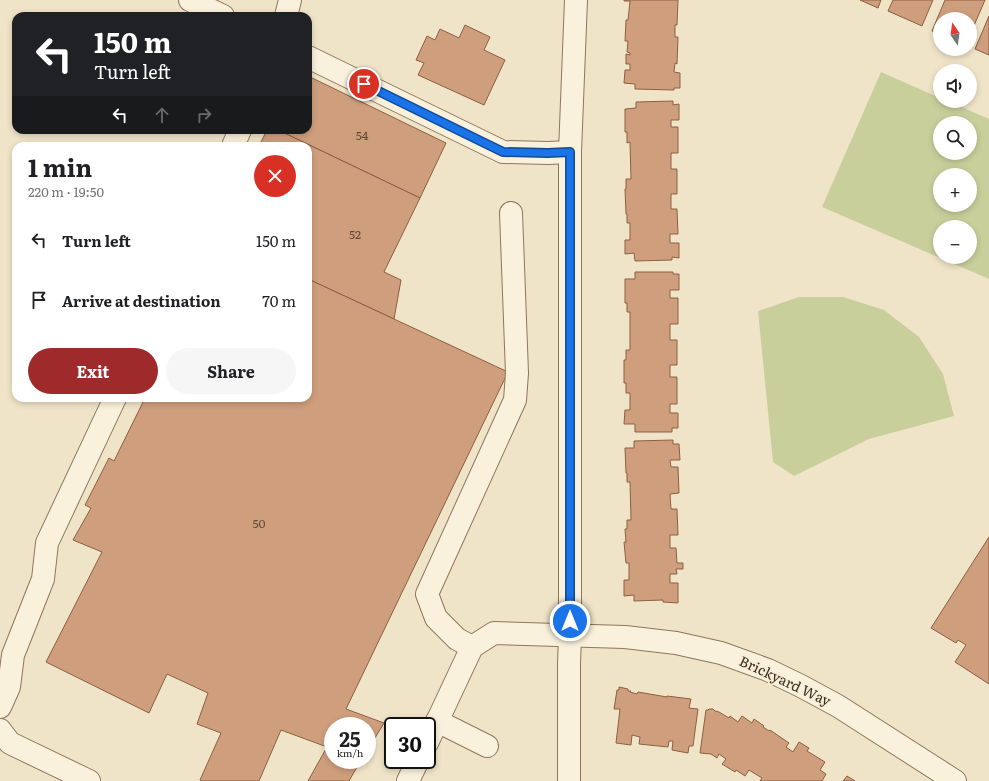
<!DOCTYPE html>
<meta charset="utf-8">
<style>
body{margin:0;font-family:Literata,serif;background:#f6f6f6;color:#202124;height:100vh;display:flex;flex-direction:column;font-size:15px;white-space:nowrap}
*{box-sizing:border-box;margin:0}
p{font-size:13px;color:#757577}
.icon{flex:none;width:22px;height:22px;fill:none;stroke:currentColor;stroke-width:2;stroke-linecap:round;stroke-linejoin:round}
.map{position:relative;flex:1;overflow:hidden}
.sheet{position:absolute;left:12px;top:142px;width:300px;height:260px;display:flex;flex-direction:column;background:#fff;border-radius:12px;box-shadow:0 2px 6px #0003}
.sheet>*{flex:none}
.guide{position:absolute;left:12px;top:12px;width:300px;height:122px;border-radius:12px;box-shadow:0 2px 6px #0003;background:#202124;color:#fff;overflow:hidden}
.needle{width:26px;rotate:347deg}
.controls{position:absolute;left:933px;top:12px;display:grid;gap:8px}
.controls a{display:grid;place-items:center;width:44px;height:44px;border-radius:50%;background:#fff;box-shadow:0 2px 6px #0003;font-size:20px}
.speed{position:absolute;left:324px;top:717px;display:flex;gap:8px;font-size:20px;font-weight:700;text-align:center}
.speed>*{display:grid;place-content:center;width:52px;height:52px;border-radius:50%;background:#fff;box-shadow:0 2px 6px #0003;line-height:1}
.speed small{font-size:10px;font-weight:400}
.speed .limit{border:2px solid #111;border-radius:6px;background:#fff;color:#111}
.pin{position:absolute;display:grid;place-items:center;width:34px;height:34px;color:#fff;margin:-17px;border:2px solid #fff;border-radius:50%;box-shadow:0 1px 4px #0007}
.me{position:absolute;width:44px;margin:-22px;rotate:0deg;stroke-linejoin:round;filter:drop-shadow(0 0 3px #0008)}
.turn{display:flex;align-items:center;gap:14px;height:84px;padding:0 16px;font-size:18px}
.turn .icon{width:52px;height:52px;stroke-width:2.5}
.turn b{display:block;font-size:28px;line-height:34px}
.lanes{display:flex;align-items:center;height:38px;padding:0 16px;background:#0003;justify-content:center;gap:20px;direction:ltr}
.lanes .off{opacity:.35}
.round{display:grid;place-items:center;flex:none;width:42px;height:42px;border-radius:21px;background:#f6f6f6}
.summary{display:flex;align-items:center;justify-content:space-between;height:68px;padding:0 16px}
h1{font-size:24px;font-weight:700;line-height:30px}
.button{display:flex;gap:8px;margin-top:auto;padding:8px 16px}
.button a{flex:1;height:46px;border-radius:24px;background:#9e2a2b;color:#fff;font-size:16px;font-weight:700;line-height:46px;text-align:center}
.button a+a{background:#f6f6f6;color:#202124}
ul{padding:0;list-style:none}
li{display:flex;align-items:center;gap:12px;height:60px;padding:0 16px}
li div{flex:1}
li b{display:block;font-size:15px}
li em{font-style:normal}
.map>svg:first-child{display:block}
.green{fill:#c9cf9b;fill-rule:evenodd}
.building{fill:#cf9f7d;stroke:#8d5f41}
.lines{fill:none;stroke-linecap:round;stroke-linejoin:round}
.minor-casing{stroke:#8d765c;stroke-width:24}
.minor{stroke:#faf1dc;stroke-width:22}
.route-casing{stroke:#114b97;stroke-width:10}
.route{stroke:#1a73e8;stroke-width:7}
.labels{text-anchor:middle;stroke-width:3.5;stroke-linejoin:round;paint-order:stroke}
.number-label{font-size:12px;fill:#624a37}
.street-label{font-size:14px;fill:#3d2e20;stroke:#f7eed8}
</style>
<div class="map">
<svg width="989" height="781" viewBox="0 0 989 781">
<rect width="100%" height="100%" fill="#f0e4c8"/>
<g class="green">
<path d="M 881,72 L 940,98 L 940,101 L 948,101 L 989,119 L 989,279 L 822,207 ZM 940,123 L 970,123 L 970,153 L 940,153 ZM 940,175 L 970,175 L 970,205 L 940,205 ZM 940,227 L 970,227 L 970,257 L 940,257 Z"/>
<polygon points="799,297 843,297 884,310 919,337 943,374 954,416 869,439 794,476 773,462 758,311"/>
</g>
<g class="building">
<polygon points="624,0 678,0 677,25 675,25 675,37 678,37 677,64 675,63 674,72 680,73 680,88 674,88 674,90 635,89 635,84 624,83 625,70 630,70 630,64 626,64 626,54 630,55 630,53 627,52 628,41 625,41 626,20 628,20 630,1 624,1"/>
<polygon points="860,0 881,0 878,8"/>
<polygon points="893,0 933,0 922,26 888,11"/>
<polygon points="945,0 985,0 970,35 970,19 940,19 940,34 932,31"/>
<polygon points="989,16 989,55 975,49"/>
<polygon points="465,25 490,37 484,50 505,60 484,105 418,75 424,63 416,60 427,36 435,40 440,29 459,38"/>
<polygon points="308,76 446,143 420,198 278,130 308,130"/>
<polygon points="673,101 673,105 679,104 679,120 671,120 671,127 678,127 678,153 671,153 671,169 677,169 677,194 671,194 671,209 677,209 678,234 670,234 670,243 679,243 679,258 672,257 672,260 635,261 634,253 625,254 625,240 630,240 630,223 627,223 627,214 626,214 625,189 626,189 626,179 631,179 630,142 627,143 627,132 625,132 625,109 636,108 636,102"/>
<polygon points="267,130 278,130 420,198 384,272 401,280 394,319 308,279 308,146 259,146"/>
<polygon points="635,272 673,272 673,274 679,274 679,290 670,290 670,298 678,298 678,324 670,324 670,340 677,340 677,365 670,365 670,377 677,377 677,404 670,404 670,413 678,413 678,428 672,428 672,432 635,432 635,424 624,424 625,410 630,410 630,393 626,393 626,383 624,383 624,360 626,360 626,350 630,350 630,312 627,312 627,303 625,303 625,279 635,279"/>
<polygon points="308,279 508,372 346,709 384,723 367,751 367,726 333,726 333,760 361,760 349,781 308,781 327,747 281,730 259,781 203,781 200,780 221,733 197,724 208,693 167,674 149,713 46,662 102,552 73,540 91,508 85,505 109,458 114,461 145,398 308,398"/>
<polygon points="673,440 673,444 679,444 680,460 670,460 671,467 678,467 679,493 670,494 671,509 677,509 678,535 670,535 670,548 676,548 677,563 683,563 683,569 676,569 677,574 670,574 670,583 678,583 678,603 663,602 663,600 634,601 634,595 624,596 624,580 629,580 629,563 626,563 624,542 626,542 625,529 627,529 627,520 631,520 630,482 627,482 627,473 626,473 625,448 634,448 634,441"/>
<polygon points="989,537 989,684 955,662 966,645 958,640 956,643 931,628"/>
<polygon points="619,687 628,689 628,691 631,691 630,692 637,694 638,692 667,697 667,696 691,699 689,708 698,709 693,746 689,746 688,753 672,750 673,741 669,741 668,747 639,744 640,737 632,735 631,745 616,743 620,709 614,709 617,690 619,690"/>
<polygon points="709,709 713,709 715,711 719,712 729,718 730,716 738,722 742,716 752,723 754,719 764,726 763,727 769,731 770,730 789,743 786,747 793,752 799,742 809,748 807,751 825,762 820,770 826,774 822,781 760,781 762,778 749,770 745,776 736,770 735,772 722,764 726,759 719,754 717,758 711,754 700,753 706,710 708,710"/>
<polygon points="847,776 855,781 843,781"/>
</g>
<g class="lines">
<g class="minor-casing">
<g id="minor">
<polyline points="190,0 223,16"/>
<polyline points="286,16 290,0"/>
<polyline points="308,57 503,152 548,153 570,152"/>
<polyline points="233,146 240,130"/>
<polyline points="472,647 457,639 436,618 427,594 515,400 517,373 511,213"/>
<polyline points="0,707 9,687 13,655 43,579 47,543 115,398"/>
<polyline points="437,721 487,746"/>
<polyline points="0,730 10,743 89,781"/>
<polyline points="427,743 472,647 494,633 625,637 676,643 721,653 768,670 801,686 838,706 955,781"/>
<polyline points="408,781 418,760"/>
<polyline points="569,781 569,665 570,635 570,152 576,0"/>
</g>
</g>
<use href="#minor" class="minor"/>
</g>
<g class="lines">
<g class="route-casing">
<polyline id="route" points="364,84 503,152 548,153 570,152 570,621"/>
</g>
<use href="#route" class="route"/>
</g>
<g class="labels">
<g class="number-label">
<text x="362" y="140">54</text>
<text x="355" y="239">52</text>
<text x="259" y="528">50</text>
</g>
<g class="street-label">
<text transform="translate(785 681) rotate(25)" y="5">Brickyard Way</text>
</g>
</g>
</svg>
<div class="controls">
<a><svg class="needle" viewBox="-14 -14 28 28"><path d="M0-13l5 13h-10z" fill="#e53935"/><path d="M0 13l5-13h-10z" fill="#757577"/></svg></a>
<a><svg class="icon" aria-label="sound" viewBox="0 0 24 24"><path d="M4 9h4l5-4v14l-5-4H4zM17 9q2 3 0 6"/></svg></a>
<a><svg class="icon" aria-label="search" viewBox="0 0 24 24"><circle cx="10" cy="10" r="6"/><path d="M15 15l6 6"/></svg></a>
<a>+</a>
<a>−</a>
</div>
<div class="speed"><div>25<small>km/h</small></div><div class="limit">30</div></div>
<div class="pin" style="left:364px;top:84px;background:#d93025"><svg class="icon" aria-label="arrive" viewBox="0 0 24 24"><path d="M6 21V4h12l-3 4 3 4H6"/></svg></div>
<svg class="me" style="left:570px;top:621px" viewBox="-20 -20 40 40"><circle r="17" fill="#1a73e8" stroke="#fff" stroke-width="3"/><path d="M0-11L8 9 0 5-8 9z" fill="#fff"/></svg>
<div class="guide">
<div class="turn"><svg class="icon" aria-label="left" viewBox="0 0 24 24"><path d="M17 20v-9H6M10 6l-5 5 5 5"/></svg><div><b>150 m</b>Turn left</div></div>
<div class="lanes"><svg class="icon" aria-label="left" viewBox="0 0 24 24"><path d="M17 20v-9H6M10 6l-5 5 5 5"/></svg><svg class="icon off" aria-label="ahead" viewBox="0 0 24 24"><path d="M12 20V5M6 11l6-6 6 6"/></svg><svg class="icon off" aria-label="right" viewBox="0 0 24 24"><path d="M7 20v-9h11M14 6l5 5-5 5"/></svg></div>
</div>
<section class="sheet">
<div class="summary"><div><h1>1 min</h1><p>220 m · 19:50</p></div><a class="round" style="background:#d93025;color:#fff"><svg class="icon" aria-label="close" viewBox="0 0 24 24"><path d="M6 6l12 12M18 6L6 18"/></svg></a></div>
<ul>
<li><svg class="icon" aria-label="left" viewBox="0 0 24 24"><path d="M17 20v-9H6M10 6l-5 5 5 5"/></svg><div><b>Turn left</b></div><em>150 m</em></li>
<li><svg class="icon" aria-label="arrive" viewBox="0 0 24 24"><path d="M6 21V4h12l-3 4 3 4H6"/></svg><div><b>Arrive at destination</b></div><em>70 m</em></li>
</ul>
<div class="button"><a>Exit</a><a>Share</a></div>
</section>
</div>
